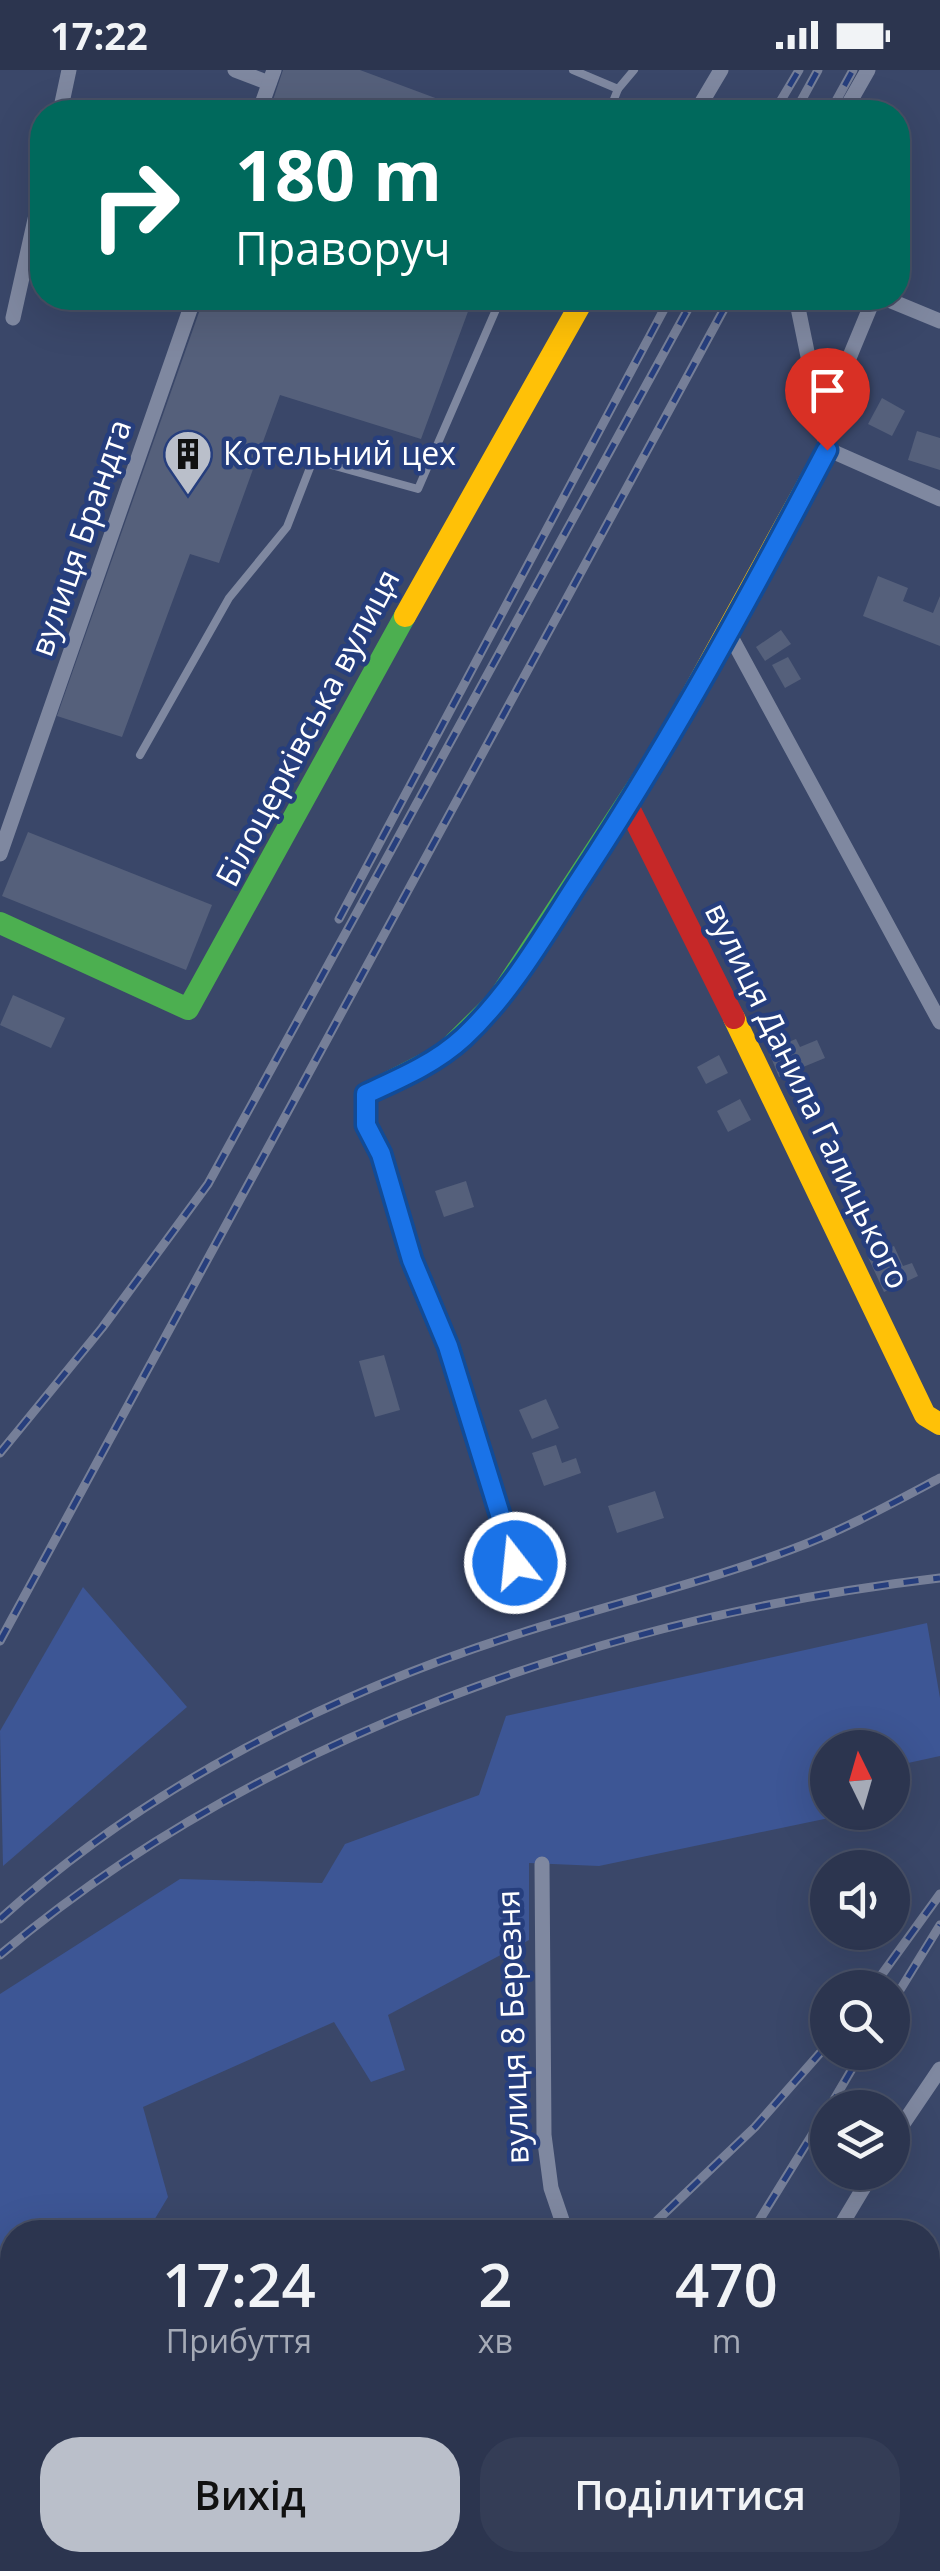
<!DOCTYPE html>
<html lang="uk">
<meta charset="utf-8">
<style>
body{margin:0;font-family:"Open Sans",sans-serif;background:#343d56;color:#f1f3f6;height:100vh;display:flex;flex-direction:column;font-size:38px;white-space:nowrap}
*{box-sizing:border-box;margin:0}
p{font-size:32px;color:#a6abb7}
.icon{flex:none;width:55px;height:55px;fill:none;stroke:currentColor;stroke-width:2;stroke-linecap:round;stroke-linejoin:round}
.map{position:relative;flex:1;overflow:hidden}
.sheet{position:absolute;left:0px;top:2150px;width:940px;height:352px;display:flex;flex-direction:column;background:#2c354f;border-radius:40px 40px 0 0;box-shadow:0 10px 40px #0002,0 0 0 2px #485066}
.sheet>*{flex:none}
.banner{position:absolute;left:30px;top:30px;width:880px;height:210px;border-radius:40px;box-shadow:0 10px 40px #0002,0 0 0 2px #485066;background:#00695c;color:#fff;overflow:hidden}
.needle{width:65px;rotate:355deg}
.buttons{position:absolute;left:810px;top:1660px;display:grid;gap:20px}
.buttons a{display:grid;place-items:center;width:100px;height:100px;border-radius:50%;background:#2c354f;box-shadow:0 10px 40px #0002,0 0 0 2px #485066;font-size:50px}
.pin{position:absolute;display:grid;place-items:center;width:85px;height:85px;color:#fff;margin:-102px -42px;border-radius:50% 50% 50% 0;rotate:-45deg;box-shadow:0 0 10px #0007}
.pin .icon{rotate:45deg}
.me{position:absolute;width:110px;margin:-55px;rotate:344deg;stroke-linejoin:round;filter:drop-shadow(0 0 8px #0008)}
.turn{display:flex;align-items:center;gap:35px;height:210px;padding:0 40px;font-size:45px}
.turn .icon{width:130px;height:130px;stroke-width:2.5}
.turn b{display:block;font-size:70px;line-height:85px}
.eta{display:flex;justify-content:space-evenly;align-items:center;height:170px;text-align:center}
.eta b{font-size:60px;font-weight:600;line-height:70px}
.cta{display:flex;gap:20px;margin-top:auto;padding:20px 40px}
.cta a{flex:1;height:115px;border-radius:40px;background:#babfca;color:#111;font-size:40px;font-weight:600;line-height:115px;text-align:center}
.cta a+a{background:#343d56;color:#f1f3f6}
.status{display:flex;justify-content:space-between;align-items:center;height:70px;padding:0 50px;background:#2c354f;direction:ltr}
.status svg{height:28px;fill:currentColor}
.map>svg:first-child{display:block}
.green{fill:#3d5695}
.building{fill:#55607b}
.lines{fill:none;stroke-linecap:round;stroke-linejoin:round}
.lane{stroke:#7f88a0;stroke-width:8}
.street{stroke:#7f88a0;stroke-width:15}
.fast{stroke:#4caf50;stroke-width:22}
.slow{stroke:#ffc107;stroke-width:22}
.jam{stroke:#c62828;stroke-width:22}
.rail-casing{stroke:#767f98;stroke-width:9}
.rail{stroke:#263e7d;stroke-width:5;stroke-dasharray:15;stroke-linecap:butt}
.route-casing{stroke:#114b97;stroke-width:25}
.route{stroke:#1a73e8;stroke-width:18}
.labels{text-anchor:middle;stroke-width:9;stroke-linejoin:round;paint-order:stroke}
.poi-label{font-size:32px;fill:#fff;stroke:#263e7d;text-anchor:start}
.street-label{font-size:32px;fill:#fff;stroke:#263e7d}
</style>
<div class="status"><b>17:22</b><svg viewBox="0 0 49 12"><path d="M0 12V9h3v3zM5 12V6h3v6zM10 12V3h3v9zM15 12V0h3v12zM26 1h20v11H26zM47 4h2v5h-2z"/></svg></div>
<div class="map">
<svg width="940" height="2501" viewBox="0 0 940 2501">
<rect width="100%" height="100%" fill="#3a4769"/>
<g class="green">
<polygon points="83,1517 187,1637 3,1796 0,1661"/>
<polygon points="927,1553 940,1628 940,1686 908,1693 904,1732 893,1734 892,1678 828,1678 828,1742 853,1743 599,1796 529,1793 529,1870 388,1945 405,2000 371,2012 334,1952 143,2037 168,2127 147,2162 12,2162 12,2369 0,2421 0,1924 180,1809 322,1813 345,1774 479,1725 506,1646"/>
</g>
<g class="building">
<polygon points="283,0 360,0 473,42 269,42"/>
<polygon points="204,228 473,228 421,369 280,325 219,493 190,484 122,667 57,646"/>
<polygon points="882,328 905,341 892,366 868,354"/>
<polygon points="917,361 940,368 940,400 908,390"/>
<polygon points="878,506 908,518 903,531 933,543 940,526 940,576 863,546"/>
<polygon points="781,560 791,574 765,591 756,577"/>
<polygon points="788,587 801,609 785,618 772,595"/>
<polygon points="28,762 212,835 186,900 2,826"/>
<polygon points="13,925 65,948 51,978 0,955"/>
<polygon points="796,969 800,977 817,970 825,988 779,1007 768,980"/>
<polygon points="719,985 728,1003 706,1014 697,997"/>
<polygon points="740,1029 751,1050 728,1062 717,1041"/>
<polygon points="466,1111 474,1137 444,1147 435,1121"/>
<polygon points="894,1176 903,1196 912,1193 918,1206 884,1222 868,1187"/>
<polygon points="384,1285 400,1340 375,1347 359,1291"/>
<polygon points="546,1329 559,1358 532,1369 519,1340"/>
<polygon points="556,1375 562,1393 576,1388 581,1403 544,1416 532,1383"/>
<polygon points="655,1421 664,1448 617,1463 608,1436"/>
</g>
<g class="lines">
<g class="lane">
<polyline points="573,0 618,19 634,0"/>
<polyline points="609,42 618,19"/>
<polyline points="140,685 229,528 287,457 313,390 418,419 501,228"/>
</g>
<g class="street">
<polyline points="235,0 269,13"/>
<polyline points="60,42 69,0"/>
<polyline points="259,42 274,0"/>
<polyline points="696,42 721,0"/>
<polyline points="844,42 868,0"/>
<polyline points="796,228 827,379 940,429"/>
<polyline points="884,228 940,251"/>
<polyline points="13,248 42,118"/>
<polyline points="823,351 874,228"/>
<polyline points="730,565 940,952"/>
<polyline points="0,784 194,228"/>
<polyline points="542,1794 544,2065 551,2118 566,2162"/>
<polyline points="892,2070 940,1999"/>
<polyline points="837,2162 873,2102"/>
<polyline points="928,2388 940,2367"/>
<polyline points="268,2501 280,2490"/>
<polyline points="626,2501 633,2490"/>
<polyline points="859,2501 866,2490"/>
</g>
<g class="fast">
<polyline points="0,853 188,939 405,546"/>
<polyline points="515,1493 449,1276 411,1190 381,1084 366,1055 366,1024 442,985 497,931 664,676"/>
</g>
<g class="slow">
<polyline points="405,546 584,228"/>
<polyline points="664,676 827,379"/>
<polyline points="734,948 925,1345 940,1354"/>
</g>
<polyline class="jam" points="628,736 734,948"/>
<g class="rail-casing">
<g id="rail">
<polyline points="774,42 799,0"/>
<polyline points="795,42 818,0"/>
<polyline points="830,42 853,0"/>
<polyline points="339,849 670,228"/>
<polyline points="0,1383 102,1258 208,1114 694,228"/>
<polyline points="0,1571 730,228"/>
<path d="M 0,1849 C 148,1715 332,1623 521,1563 C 611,1534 702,1513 790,1480 C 842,1461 891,1434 940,1408"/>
<path d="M 0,1885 C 257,1668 609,1546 940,1508"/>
<polyline points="872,1918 940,1824"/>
<polyline points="892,1933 940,1855"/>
<polyline points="829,2038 862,1982"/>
<polyline points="645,2162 755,2057 828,1974"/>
<polyline points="752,2162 828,2039"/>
<polyline points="285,2501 298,2490"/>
<polyline points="548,2501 554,2490"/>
</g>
</g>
<use href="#rail" class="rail"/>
</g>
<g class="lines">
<g class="route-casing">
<path id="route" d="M 515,1493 L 448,1276 L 412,1190 L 381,1084 L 366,1055 L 366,1024 C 401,1008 436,993 464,967 C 512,922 545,863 581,808 C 672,670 750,526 827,380"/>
</g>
<use href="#route" class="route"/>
</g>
<defs>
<g id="building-pin" transform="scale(2.5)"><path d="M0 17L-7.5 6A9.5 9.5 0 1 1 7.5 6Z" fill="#babfca" stroke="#263e7d"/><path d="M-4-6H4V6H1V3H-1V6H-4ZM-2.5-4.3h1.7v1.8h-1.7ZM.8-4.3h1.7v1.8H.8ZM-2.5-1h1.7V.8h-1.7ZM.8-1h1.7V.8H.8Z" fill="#111"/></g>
</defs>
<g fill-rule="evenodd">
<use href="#building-pin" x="188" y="384"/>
</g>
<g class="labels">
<g class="poi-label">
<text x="223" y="395">Котельний цех</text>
</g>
<g class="street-label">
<text transform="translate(81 468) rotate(-71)" y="11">вулиця Брандта</text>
<text transform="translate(308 658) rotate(-62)" y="11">Білоцерківська вулиця</text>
<text transform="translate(807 1026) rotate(64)" y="11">вулиця Данила Галицького</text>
<text transform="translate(513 1957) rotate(-92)" y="11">вулиця 8 Березня</text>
</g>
</g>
</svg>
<div class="buttons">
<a><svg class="needle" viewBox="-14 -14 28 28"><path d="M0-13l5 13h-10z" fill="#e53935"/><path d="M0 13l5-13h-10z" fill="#a6abb7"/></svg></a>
<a><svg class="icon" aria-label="sound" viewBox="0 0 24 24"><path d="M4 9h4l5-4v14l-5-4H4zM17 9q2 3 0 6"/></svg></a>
<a><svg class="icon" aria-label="search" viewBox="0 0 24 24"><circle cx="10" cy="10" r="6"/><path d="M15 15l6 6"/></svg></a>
<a><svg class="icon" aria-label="layers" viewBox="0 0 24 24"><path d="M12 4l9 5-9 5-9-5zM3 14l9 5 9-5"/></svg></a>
</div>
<div class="pin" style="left:827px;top:380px;background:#d93025"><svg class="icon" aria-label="arrive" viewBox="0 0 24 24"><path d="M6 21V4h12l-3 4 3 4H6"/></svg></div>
<svg class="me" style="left:515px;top:1493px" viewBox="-20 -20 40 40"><circle r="17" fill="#1a73e8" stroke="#fff" stroke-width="3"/><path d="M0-11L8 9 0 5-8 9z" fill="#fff"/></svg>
<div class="banner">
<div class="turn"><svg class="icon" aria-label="right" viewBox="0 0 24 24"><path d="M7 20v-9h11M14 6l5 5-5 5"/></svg><div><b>180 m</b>Праворуч</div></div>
</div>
<section class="sheet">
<div class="eta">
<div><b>17:24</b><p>Прибуття</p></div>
<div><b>2</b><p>хв</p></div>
<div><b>470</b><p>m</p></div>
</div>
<div class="cta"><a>Вихід</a><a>Поділитися</a></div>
</section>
</div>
